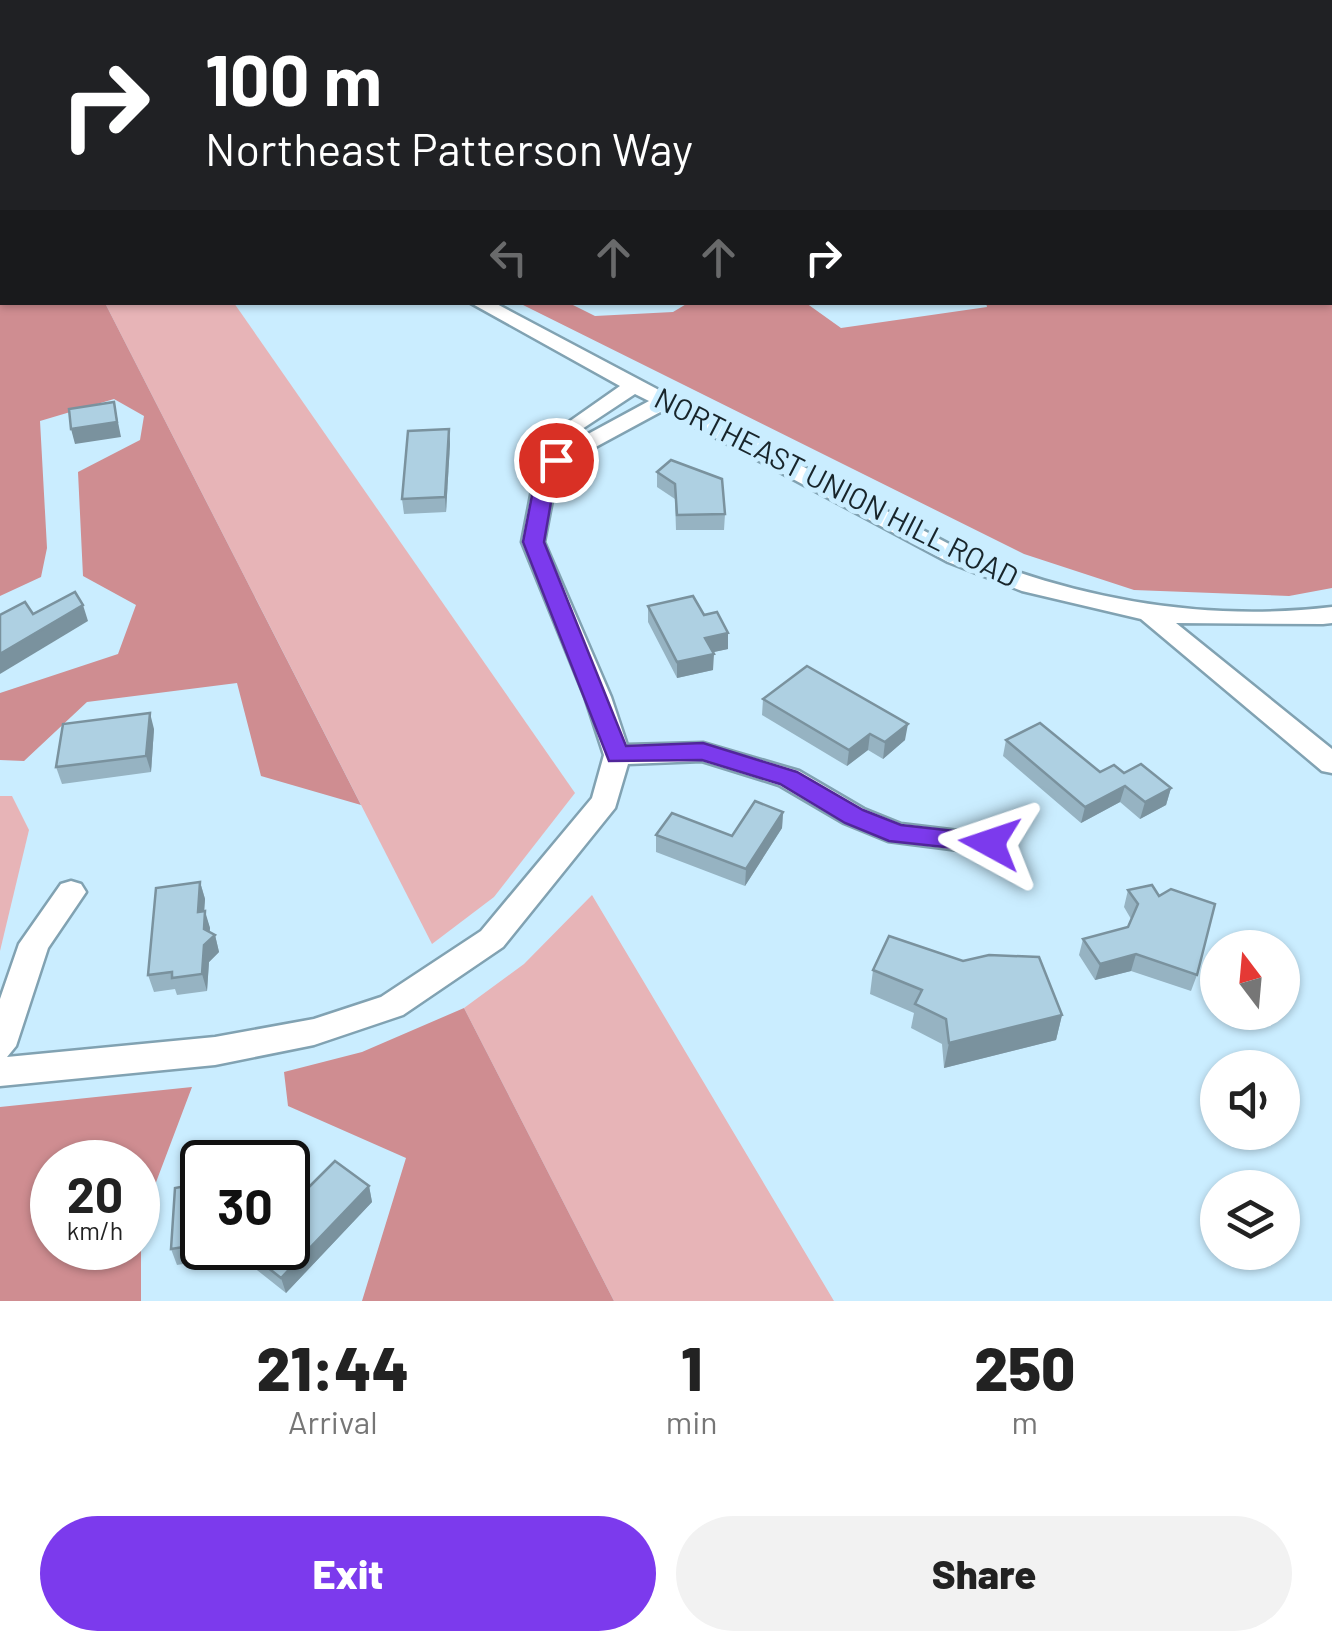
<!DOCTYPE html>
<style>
body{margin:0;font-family:Barlow,sans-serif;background:#f2f2f2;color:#222;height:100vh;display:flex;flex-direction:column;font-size:38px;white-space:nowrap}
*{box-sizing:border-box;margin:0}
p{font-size:32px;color:#767676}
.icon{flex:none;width:55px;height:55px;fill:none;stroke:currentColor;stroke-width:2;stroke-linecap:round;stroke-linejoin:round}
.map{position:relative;height:1301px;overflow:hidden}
.side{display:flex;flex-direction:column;background:#fff;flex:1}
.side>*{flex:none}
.hud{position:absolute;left:0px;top:0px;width:1332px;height:305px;box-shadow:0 2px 8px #0004;background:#202124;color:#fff;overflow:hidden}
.needle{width:65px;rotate:344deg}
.controls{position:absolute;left:1200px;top:930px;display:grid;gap:20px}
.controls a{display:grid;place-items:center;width:100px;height:100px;border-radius:50%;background:#fff;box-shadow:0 2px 8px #0004;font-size:50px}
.speed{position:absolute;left:30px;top:1140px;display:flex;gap:20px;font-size:50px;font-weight:700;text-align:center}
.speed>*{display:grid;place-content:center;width:130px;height:130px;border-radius:50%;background:#fff;box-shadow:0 2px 8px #0004;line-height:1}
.speed small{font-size:25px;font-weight:400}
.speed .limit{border:5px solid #111;border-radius:15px;background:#fff;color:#111}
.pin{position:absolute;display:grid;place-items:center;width:85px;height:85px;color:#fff;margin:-42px;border:5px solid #fff;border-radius:50%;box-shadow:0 2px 10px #0007}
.me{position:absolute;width:110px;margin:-55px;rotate:275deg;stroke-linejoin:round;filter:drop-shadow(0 0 8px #0008)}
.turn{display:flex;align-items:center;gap:35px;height:210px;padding:0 40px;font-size:45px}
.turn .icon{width:130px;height:130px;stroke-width:2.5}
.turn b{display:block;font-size:70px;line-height:85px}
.lanes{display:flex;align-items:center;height:95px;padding:0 40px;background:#0003;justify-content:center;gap:50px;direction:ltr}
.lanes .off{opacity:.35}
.eta{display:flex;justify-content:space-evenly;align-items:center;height:170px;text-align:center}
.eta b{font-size:60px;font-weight:800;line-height:70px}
.cta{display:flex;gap:20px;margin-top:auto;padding:20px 40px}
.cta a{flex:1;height:115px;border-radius:60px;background:#7c3aed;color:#fff;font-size:40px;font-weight:800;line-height:115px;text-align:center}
.cta a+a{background:#f2f2f2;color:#222}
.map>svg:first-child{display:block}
.green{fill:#e7b4b7}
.forest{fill:#cf8d91;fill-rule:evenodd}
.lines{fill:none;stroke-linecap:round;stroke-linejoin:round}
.stream{stroke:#44768d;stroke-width:4}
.minor-casing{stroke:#81a2b2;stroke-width:5}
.minor{fill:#fff;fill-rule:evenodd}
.wall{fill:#96b3c2}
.shaded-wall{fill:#7a929e}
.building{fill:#aed0e2;stroke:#7a929e;stroke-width:2.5}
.route{fill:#7c3aed;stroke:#51269a;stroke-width:2.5}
.labels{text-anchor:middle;stroke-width:10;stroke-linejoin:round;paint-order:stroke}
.street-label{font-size:30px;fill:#18252b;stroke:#caedff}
</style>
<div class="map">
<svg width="1332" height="1301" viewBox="0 0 1332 1301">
<rect width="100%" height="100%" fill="#caedff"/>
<g class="green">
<polygon points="105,303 234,303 575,793 494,897 432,944"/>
<polygon points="0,796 12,796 29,830 0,951"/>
<polygon points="592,895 834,1301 614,1301 464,1008 524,964"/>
</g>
<g class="forest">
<polygon points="0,138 2,302 105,303 361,805 261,776 237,683 87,702 24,761 0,760 0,693 118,654 136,605 83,576 78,472 140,440 144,416 114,399 40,421 47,548 41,577 0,596"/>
<polygon points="1332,215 1332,588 1289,596 1134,590 1024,554 519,303 569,303 595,316 673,312 688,303 806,303 841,328 987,307 986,303 1330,302"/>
<polygon points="464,1008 614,1301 362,1301 406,1158 288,1106 284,1072 362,1052"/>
<path d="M 192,1087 L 141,1222 L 141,1301 L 0,1301 L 0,1107 ZM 52,1162 L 138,1162 L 138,1248 L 52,1248 Z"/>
</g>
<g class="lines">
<polyline class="stream" points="7,2 13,0"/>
<g class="minor-casing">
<g id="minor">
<polygon points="1030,0 1046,0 1047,2 1031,2"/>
<rect x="0" y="62" width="2" height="11"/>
<polygon points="0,125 2,126 2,134 0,135"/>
<path d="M 469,302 L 493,302 L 964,552 C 1081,600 1206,622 1332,607 L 1332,623 L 1323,624 L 1176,623 L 1332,749 L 1332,773 L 1322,771 L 1141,619 L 1022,591 L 948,562 L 664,410 L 566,463 L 555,485 L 544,542 L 611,697 L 627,745 L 703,743 L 799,771 L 864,809 L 901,824 L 1000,836 L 1004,843 L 1000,850 L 990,854 L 888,841 L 844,823 L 779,785 L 702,761 L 628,764 L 615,808 L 503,947 L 403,1015 L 314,1045 L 215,1065 L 0,1086 L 0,999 L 19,944 L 61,884 L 71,881 L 81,884 L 86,892 L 48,948 L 16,1046 L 7,1057 L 215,1037 L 314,1019 L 381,997 L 481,931 L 592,798 L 604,755 L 585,697 L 522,542 L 533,485 L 563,426 L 620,386 ZM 635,394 L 649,401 L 577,440 L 582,429 Z"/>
</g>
</g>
<use href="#minor" class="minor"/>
</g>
<g class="wall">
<polygon points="449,429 450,444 446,512 404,514 402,499"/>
<polygon points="657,472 725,514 724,530 676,530 675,499 657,487"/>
<polygon points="648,606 704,615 728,633 728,649 713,652 713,670 677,678 648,622"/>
<polygon points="763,699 905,740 883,759 868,750 847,766 762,715"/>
<polygon points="154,729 151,772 62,784 56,767"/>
<polygon points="1006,740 1100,772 1124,773 1171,788 1166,805 1140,819 1120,802 1081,823 1003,756"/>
<polygon points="783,812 782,828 745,886 656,852 656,835 732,836"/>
<polygon points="200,882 205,899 204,911 210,928 209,932 215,935 219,952 209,962 207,991 177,995 175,989 154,992 148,975"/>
<polygon points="1128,890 1197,975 1191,991 1131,971 1095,980 1079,955 1083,939 1128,927 1131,919 1124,907"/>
<polygon points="873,970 1062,1015 1056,1040 944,1068 942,1044 911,1028 914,1013 870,994"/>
<polygon points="202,1183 202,1248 288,1248 300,1196 369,1186 372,1202 286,1293 238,1255 177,1265 171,1249"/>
</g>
<g class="shaded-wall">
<polygon points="114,402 121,437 75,444 71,429"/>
<polygon points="449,429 450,444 446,512 445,497"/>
<polygon points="83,605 88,621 0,674 0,654"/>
<polygon points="728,633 728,649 705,654 705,638"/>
<polygon points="714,654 713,670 677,678 677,662"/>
<polygon points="150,713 154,729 151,772 146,756"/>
<polygon points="908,724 905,740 883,759 885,742"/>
<polygon points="870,734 868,750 847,766 849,750"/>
<polygon points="1125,786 1120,802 1081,823 1085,807"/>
<polygon points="1171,788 1166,805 1140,819 1145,802"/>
<polygon points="783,812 782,828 745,886 746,869"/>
<polygon points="200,882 205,899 203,928 198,912"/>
<polygon points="205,911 210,928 209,941 215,935 219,952 209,962 207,991 202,974"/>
<polygon points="1136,954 1131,971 1095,980 1100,964"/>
<polygon points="1062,1015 1056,1040 944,1068 949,1043"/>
<polygon points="369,1186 372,1202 286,1293 281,1278"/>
</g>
<g class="building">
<polygon points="442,0 471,0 474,2 444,2"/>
<polygon points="114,402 117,422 71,429 69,409"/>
<polygon points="449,429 445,497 402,499 408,431"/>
<polygon points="671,460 722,479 725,514 677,515 675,484 657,472"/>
<polygon points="75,592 83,605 0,654 0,615 25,602 33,614"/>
<polygon points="693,596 704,615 717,612 728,633 705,638 714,654 677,662 648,606"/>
<polygon points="807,666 908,724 885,742 870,734 849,750 763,699"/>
<polygon points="150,713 146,756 56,767 63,724"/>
<polygon points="1040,723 1100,772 1114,765 1124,773 1141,764 1171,788 1145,802 1125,786 1085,807 1006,740"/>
<polygon points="755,801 783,812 746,869 656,835 672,813 732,836"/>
<polygon points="200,882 198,912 205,911 204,929 215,935 204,945 202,974 172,978 172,972 148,975 156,888"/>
<polygon points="1152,885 1159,896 1171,889 1215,904 1197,975 1136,954 1100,964 1083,939 1128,927 1138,904 1128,890"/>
<polygon points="889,936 963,961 989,955 1039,957 1062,1015 949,1043 946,1019 915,1004 922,990 873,970"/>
<polygon points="335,1161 369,1186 281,1278 243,1248 288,1248 288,1187 300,1196"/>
<polygon points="202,1183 202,1244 171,1249 175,1188"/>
</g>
<polygon class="route" points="556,454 566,460 554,485 544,542 626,746 703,743 797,772 863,810 901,825 999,836 1003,843 999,850 990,852 889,841 845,823 780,784 702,760 609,761 523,542 534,485 550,455"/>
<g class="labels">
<g class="street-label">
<text transform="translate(836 488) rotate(27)" y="10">NORTHEAST UNION HILL ROAD</text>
</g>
</g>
</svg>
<div class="controls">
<a><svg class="needle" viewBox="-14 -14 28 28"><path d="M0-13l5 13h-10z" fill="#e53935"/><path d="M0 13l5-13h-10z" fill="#767676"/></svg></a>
<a><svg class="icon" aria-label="sound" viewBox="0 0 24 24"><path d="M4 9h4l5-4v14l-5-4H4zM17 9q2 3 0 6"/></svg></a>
<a><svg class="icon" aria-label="layers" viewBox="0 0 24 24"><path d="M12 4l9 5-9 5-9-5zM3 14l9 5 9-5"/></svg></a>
</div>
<div class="speed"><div>20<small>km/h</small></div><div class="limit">30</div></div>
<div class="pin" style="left:556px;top:460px;background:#d93025"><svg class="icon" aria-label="arrive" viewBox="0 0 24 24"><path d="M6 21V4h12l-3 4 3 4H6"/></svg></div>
<svg class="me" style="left:990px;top:843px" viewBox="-20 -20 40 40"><path d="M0-17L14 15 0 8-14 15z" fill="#7c3aed" stroke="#fff" stroke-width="4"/></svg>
<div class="hud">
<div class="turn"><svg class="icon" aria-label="right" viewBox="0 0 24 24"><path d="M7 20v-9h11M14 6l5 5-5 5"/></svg><div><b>100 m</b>Northeast Patterson Way</div></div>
<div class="lanes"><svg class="icon off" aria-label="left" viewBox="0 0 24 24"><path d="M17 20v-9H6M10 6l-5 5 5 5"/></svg><svg class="icon off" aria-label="ahead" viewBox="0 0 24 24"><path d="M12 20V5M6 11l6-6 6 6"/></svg><svg class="icon off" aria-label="ahead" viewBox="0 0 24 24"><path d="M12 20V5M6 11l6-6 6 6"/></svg><svg class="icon" aria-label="right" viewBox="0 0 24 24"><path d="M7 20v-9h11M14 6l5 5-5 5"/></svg></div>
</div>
</div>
<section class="side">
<div class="eta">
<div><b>21:44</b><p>Arrival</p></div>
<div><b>1</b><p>min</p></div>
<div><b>250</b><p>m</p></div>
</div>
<div class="cta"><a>Exit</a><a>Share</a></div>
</section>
